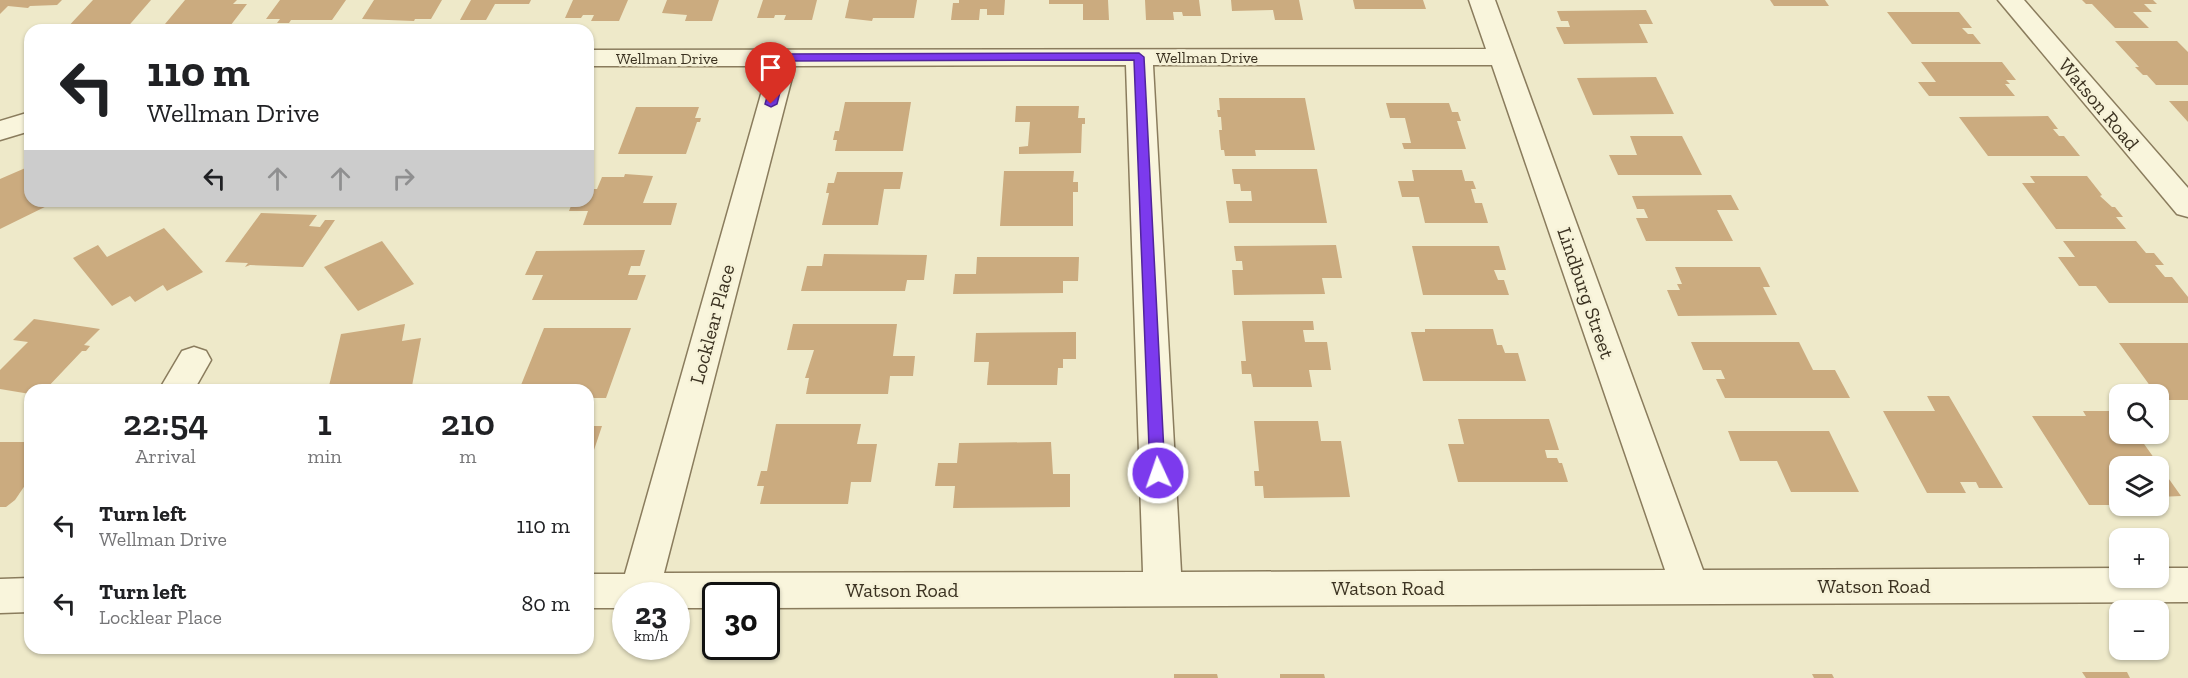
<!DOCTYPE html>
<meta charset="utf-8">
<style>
body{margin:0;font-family:"Zilla Slab",serif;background:#f2f2f2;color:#202124;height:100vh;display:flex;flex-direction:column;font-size:22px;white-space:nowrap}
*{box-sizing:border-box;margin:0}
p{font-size:20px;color:#757577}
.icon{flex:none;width:33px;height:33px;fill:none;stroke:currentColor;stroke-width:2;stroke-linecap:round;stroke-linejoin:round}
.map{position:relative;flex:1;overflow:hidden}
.details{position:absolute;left:24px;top:384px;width:570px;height:270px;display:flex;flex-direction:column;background:#fff;border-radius:18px;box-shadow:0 2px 4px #0004}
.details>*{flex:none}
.banner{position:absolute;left:24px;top:24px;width:570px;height:183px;border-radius:18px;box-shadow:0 2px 4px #0004;background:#fff;color:#202124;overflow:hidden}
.buttons{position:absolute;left:2109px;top:384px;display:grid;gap:12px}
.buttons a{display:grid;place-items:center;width:60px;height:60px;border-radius:12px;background:#fff;box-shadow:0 2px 4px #0004;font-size:30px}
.speed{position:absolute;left:612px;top:582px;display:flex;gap:12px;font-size:30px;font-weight:700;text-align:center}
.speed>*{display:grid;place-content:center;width:78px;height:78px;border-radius:50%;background:#fff;box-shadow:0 2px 4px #0004;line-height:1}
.speed small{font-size:15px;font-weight:400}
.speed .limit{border:3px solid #111;border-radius:9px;background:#fff;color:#111}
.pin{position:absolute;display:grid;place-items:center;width:51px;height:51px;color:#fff;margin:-62px -26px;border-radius:50% 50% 50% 0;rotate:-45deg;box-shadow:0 0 6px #0007}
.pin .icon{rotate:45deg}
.me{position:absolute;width:66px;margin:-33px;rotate:357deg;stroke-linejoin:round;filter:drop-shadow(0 0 4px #0008)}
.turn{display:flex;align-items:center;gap:21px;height:126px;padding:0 24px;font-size:27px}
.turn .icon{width:78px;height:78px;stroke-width:2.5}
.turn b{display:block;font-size:42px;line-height:51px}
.lanes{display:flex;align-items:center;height:57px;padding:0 24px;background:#0003;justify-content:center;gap:30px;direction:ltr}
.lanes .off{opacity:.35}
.eta{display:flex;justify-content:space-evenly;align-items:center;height:102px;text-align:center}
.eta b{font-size:36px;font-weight:600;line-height:42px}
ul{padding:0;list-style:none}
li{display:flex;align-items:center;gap:18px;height:78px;padding:0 24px}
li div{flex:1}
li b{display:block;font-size:22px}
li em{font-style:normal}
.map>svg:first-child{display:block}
.building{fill:#cbab7f}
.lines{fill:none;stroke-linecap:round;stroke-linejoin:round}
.minor-casing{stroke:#8a7c5d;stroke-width:3}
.minor{fill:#f9f5dc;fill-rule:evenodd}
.route{fill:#7c3aed;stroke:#51269a;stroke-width:1.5}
.labels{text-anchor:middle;stroke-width:5;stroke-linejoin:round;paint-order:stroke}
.far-street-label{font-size:16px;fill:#3b3221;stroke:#f6f2d8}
.street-label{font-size:20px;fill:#3b3221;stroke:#f6f2d8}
</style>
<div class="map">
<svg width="2188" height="678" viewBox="0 0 2188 678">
<rect width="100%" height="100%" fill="#eee9c9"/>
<g class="building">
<polygon points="0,0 62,0 57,5 30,6 28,8 8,6 0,14"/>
<polygon points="93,0 151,0 125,30 65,30"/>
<polygon points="185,0 237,0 233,4 247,4 227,30 160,30"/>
<polygon points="280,0 346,0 332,20 291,20 289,23 277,23 280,19 266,19"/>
<polygon points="374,0 442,0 431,19 415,19 414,21 362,19"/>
<polygon points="471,0 531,0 529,4 495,4 486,20 460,20"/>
<polygon points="573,0 628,0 619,21 591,21 594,15 583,15 581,18 565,18"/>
<polygon points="667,0 719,0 712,21 685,21 687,15 662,13"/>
<polygon points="763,0 817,0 812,20 784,20 786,15 775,15 774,18 757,18"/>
<polygon points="849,0 917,0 914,18 873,18 872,21 845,18"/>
<polygon points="959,0 1005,0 1004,15 987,15 987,9 980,9 979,20 951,20 953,3 959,3"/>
<polygon points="1049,0 1108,0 1109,20 1083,20 1083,4 1049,4"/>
<polygon points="1145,0 1199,0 1201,16 1183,16 1182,12 1173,12 1174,20 1146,20"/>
<polygon points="1231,0 1299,0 1303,20 1275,20 1273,10 1232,11"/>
<polygon points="1353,0 1423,0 1426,9 1355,9"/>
<polygon points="1770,0 1825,0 1829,6 1774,6"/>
<polygon points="2082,0 2153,0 2157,4 2144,4 2152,12 2133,12 2149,28 2115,28 2092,4 2086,4"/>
<polygon points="1646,10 1653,24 1639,24 1648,43 1564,44 1556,27 1570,27 1568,21 1561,21 1557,11"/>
<polygon points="1887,12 1959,12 1972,28 1962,28 1968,34 1973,34 1981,44 1912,44"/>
<polygon points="2115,41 2177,41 2188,52 2188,85 2156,85 2147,75 2143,75 2135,67 2139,67"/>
<polygon points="1921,62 2002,62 2016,80 2006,80 2010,84 2005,84 2015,96 1929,96 1918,82 1936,82"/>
<polygon points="1656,77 1674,114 1593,115 1577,78"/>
<polygon points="1219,98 1305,98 1315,150 1255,150 1256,156 1225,156 1224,150 1221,150 1219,130 1222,130 1221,117 1218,117 1217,110 1220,110"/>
<polygon points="2169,101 2188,101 2188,122"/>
<polygon points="845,102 911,102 903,151 835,151 837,140 833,140 835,131 839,131"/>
<polygon points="1386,103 1449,103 1452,112 1458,112 1461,121 1457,121 1466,149 1404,149 1402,143 1411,143 1405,118 1390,118"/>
<polygon points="1016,106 1079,106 1078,118 1085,118 1085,124 1082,124 1081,153 1019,154 1019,147 1028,146 1030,122 1015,122"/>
<polygon points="636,107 699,107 695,118 701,118 700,122 697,122 686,154 618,154"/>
<polygon points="2048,116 2058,129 2053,129 2059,136 2064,136 2080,156 1988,156 1959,117"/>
<polygon points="1630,136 1682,136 1702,175 1618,175 1609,155 1637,155"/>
<polygon points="30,166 30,201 57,201 0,229 0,179"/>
<polygon points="1232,169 1317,169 1327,223 1229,223 1226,201 1252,201 1251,191 1241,191 1240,184 1234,184"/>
<polygon points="1412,170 1462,170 1465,181 1473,181 1476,189 1471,189 1475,203 1482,203 1488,223 1425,223 1419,197 1402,197 1398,181 1414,181"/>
<polygon points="1004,171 1074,171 1073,182 1078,182 1078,192 1073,192 1073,226 1000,226"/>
<polygon points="837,172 903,172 900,189 884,189 878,225 822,225 829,193 826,193 828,183 834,183"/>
<polygon points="625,174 653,176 643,203 677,203 671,225 583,225 588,211 569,211 573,201 588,201 588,189 597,189 602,177 624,177"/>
<polygon points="2030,176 2087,176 2102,195 2100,196 2112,207 2115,207 2123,217 2116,217 2126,229 2056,229 2022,183 2035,183"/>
<polygon points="1731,195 1739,210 1717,210 1733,241 1646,241 1636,218 1648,218 1644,209 1637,209 1632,196"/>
<polygon points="261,213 317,215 309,226 320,227 325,220 335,220 303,267 250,265 245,267 248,263 225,262"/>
<polygon points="164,228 203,272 167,291 163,285 135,302 130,296 112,306 73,258 98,245 107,257"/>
<polygon points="382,241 414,284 358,311 324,267"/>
<polygon points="2063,241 2136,241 2146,253 2154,253 2164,265 2155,265 2165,277 2172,277 2188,297 2188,303 2109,303 2096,286 2079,286 2058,257 2075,257"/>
<polygon points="1336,245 1342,278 1322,278 1325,294 1234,295 1232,270 1243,270 1242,261 1236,261 1234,246"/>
<polygon points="1412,246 1499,246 1506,270 1494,270 1498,280 1504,280 1509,295 1423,295"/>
<polygon points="645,250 640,266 631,266 628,275 646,275 637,300 532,300 543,275 525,275 536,251"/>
<polygon points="824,254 927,255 924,280 907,280 905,291 801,291 807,266 822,266"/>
<polygon points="977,257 1079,257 1078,281 1063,281 1063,293 953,294 955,274 976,274"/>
<polygon points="1675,267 1760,267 1770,287 1763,287 1777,315 1678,316 1667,290 1680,290 1677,284 1682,284"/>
<polygon points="34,319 100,329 84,345 90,346 86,351 82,351 45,390 30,390 30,394 0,389 0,370 28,342 13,340"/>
<polygon points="1242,321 1313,321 1314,330 1303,330 1305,342 1327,342 1331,370 1309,370 1312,387 1253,387 1251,374 1242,374 1241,361 1246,361"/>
<polygon points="405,324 402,341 421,338 412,386 389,390 332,390 333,385 329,386 341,334"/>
<polygon points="793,324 897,324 893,356 915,356 913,376 890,376 888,394 806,394 809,378 805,378 814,350 787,350"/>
<polygon points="544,328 631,328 606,398 588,398 588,390 519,390"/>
<polygon points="1425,329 1493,329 1497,345 1502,345 1505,353 1518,353 1526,381 1423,381 1411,332 1425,332"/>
<polygon points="1076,332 1076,359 1063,359 1063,368 1058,368 1057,385 987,385 989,362 974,362 976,333"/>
<polygon points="1691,342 1799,342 1813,370 1835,370 1850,398 1725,398 1716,379 1725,379 1721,370 1703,370"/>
<polygon points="2119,343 2188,343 2188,400 2160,400 2158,394 2156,394"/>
<polygon points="1927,396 1949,396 2003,488 1979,488 1976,482 1960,482 1966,493 1927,493 1883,411 1935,411"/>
<polygon points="2083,411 2120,411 2120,434 2137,434 2181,496 2159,497 2163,502 2158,502 2158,466 2120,466 2120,505 2089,505 2032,416 2086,416"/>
<polygon points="1458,419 1549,419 1559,450 1545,450 1547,458 1557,458 1559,463 1562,463 1568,482 1458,482 1448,444 1464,444"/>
<polygon points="1254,421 1318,421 1321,441 1341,441 1350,497 1264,498 1263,486 1255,486 1254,471 1259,471"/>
<polygon points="776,424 861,424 857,444 877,444 871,482 851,482 848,504 760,504 764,486 757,486 761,471 767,471"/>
<polygon points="588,426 602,426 588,468"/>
<polygon points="1728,431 1829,431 1859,492 1791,492 1777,461 1740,461"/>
<polygon points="0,442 30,442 30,478 15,500 6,507 0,507"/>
<polygon points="1051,442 1053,474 1070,474 1070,507 953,508 955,486 935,486 938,463 957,463 959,443"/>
<polygon points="2082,672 2127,672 2130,678 2086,678"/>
<polygon points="1174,674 1217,674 1218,678 1174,678"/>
<polygon points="1280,674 1324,674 1325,678 1280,678"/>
<polygon points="1812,674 1832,674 1834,678 1814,678"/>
</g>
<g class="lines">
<g class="minor-casing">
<g id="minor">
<path d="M 1469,0 L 1495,0 L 1703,570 L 2120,568 L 2120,578 L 2158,578 L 2158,568 L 2188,568 L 2188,602 L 766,608 L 766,596 L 716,596 L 716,608 L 676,608 L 676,596 L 626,596 L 626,608 L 588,608 L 588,574 L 625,574 L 769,66 L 588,66 L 588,50 L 1486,49 ZM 1126,65 L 1143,572 L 664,573 L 795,66 ZM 1153,65 L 1492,65 L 1665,570 L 1181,572 Z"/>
<polygon points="1998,0 2024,0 2188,188 2188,217 2177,214"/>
<polygon points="30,112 30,131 0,140 0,121"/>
<polygon points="194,347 206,351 211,360 194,390 159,390 182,351"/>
<polygon points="30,578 30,612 0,613 0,579"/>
</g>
</g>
<use href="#minor" class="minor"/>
</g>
<polygon class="route" points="1139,53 1144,57 1165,473 1163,477 1158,479 1152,477 1150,473 1134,60 788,61 777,104 771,107 765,104 778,58 784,54"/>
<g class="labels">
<g class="far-street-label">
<text x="1207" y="63">Wellman Drive</text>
<text x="667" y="64">Wellman Drive</text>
</g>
<g class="street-label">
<text transform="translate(2099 104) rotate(50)" y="7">Watson Road</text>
<text transform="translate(1586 293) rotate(71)" y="7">Lindburg Street</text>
<text transform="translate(712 324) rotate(-75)" y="7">Locklear Place</text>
<text x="1874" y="593">Watson Road</text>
<text x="1388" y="595">Watson Road</text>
<text x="902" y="597">Watson Road</text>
</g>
</g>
</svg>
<div class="buttons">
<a><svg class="icon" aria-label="search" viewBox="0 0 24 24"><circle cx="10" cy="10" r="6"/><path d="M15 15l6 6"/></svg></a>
<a><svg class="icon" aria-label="layers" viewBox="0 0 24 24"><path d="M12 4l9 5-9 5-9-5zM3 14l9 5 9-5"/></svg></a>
<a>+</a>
<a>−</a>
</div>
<div class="speed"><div>23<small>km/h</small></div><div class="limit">30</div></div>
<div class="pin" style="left:771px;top:104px;background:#d93025"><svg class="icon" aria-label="arrive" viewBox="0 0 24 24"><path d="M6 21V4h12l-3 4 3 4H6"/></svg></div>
<svg class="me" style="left:1158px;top:473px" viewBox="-20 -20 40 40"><circle r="17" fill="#7c3aed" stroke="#fff" stroke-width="3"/><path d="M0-11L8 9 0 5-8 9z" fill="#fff"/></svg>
<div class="banner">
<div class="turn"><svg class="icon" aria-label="left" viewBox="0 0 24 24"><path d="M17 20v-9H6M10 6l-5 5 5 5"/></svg><div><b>110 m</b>Wellman Drive</div></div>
<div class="lanes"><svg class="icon" aria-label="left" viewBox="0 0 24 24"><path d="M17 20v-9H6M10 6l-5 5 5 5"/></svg><svg class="icon off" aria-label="ahead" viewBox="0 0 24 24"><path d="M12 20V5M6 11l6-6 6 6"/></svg><svg class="icon off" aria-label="ahead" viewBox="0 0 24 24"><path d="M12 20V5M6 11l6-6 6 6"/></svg><svg class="icon off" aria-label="right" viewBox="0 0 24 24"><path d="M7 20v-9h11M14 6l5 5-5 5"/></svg></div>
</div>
<section class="details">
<div class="eta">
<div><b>22:54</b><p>Arrival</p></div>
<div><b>1</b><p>min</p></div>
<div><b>210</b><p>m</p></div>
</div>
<ul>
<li><svg class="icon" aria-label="left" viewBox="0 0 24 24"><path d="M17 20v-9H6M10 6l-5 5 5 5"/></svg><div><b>Turn left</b><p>Wellman Drive</p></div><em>110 m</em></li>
<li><svg class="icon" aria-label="left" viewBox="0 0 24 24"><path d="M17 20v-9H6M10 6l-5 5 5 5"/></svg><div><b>Turn left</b><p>Locklear Place</p></div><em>80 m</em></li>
</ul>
</section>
</div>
